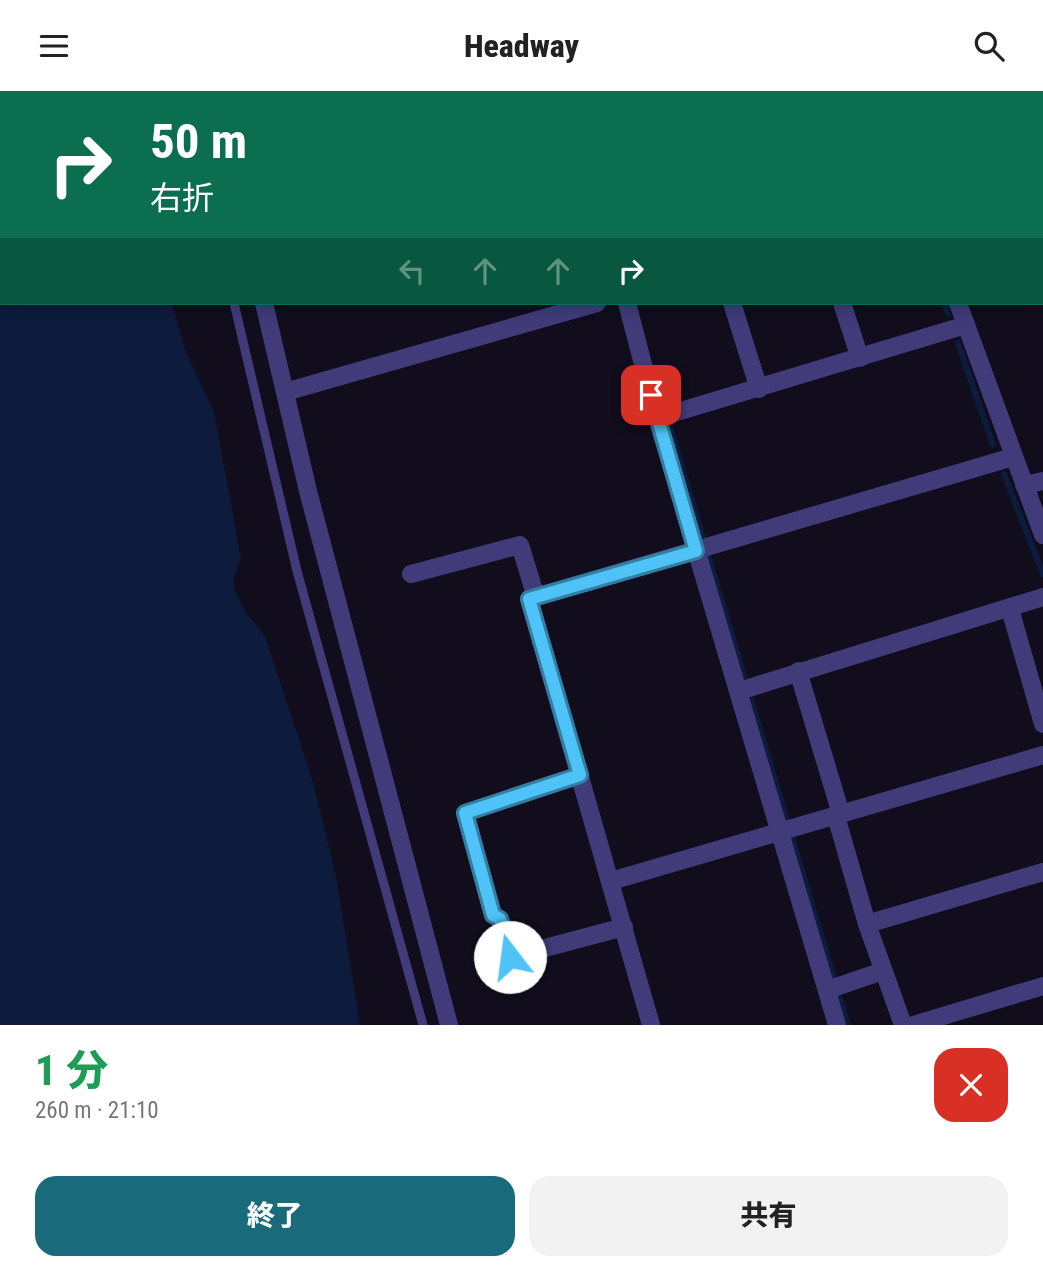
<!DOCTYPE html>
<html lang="ja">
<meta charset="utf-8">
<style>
body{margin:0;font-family:"Roboto Condensed","Noto Sans JP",sans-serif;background:#f2f2f2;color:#222;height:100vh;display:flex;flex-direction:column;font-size:26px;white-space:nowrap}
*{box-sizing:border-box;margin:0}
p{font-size:23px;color:#767676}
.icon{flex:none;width:38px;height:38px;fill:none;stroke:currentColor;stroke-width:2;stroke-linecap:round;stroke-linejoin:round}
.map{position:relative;height:934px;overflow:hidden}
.panel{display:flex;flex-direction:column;background:#fff;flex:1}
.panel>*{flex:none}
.hud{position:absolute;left:0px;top:0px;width:1043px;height:214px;box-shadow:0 4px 18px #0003;background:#0b6e4f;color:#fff;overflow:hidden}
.pin{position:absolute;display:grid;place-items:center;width:60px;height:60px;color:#fff;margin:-30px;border-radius:14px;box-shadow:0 4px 10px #0006}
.me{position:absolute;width:77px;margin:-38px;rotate:345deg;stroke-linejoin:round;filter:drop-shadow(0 0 5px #0008)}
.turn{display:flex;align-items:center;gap:24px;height:147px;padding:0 35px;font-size:32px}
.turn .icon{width:91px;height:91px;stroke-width:2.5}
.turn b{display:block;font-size:49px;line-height:60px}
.lanes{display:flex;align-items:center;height:66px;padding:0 35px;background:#0003;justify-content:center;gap:35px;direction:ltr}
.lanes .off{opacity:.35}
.round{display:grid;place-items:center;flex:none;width:74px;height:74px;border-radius:21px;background:#f2f2f2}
.head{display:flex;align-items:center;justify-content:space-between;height:119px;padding:0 35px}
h1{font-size:42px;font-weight:800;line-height:52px;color:#1e9e55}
.button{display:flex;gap:14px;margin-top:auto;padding:14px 35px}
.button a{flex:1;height:80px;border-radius:21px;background:#196b7b;color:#fff;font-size:28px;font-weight:800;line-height:80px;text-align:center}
.button a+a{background:#f2f2f2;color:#222}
header{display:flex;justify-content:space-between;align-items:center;height:91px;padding:0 35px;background:#fff;font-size:32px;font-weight:800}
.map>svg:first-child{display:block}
.water{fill:#0d1c3c}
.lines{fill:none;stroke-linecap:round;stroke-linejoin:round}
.stream{stroke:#0d1c3c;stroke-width:6}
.service{stroke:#413b7a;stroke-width:9}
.minor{stroke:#413b7a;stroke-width:18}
.route-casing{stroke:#337fa1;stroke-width:18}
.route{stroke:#4fc3f7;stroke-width:12}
</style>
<header><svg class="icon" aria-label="menu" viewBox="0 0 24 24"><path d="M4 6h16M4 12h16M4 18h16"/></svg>Headway<svg class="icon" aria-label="search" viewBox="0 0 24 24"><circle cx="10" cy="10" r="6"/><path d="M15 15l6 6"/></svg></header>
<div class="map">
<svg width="1043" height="934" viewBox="0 0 1043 934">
<rect width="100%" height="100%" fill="#110d1d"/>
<polygon class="water" points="0,0 135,2 2,2 2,212 172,212 185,259 214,321 241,468 233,490 235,501 246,522 265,545 313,691 336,785 360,934 0,934"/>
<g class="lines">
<g class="stream">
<polyline points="878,0 878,2"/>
<polyline points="944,212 948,223"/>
<polyline points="958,252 993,354"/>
<polyline points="657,292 848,934"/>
<polyline points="1004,383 1043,483"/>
</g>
<g class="service">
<polyline points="190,0 190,2"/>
<polyline points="234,212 297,480 423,934"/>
</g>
<g class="minor">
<polyline points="222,0 222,2"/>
<polyline points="583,0 583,2"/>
<polyline points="887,0 888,2"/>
<polyline points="413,2 420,0"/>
<polyline points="1041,5 1043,4"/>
<polyline points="264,212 308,400 449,934"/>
<polyline points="627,212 657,327 837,934"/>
<polyline points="732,212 759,298"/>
<polyline points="842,212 860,267"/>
<polyline points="958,212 1043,444"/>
<polyline points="285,301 597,212"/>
<polyline points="657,327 966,234"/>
<polyline points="1024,394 1043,390"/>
<polyline points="411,483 520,454 536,506"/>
<polyline points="1010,518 1043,633"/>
<polyline points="798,580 841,723"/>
<polyline points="739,600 1043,506"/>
<polyline points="580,684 465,722 493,824 500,828 511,866 624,836"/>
<polyline points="836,725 867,833 903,934"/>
<polyline points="611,790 1043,664"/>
<polyline points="867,833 1043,781"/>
<polyline points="827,899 883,880"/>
<polyline points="651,934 529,508 1013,366"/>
<polyline points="913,934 1043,895"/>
</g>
</g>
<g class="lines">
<g class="route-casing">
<polyline id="route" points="510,866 500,828 493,824 465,722 580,684 529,508 696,460 651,304"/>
</g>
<use href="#route" class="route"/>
</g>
</svg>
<div class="pin" style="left:651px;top:304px;background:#d93025"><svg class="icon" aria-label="arrive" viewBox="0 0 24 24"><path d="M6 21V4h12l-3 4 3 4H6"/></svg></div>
<svg class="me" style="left:510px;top:866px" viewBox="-20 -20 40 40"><circle r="19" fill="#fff"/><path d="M0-13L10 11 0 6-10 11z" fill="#4fc3f7"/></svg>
<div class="hud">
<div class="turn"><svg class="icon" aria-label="right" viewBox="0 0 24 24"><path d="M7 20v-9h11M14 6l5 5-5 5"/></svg><div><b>50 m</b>右折</div></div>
<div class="lanes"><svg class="icon off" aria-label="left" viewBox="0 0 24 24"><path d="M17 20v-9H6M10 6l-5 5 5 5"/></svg><svg class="icon off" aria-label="ahead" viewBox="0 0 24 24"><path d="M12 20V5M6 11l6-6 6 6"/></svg><svg class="icon off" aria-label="ahead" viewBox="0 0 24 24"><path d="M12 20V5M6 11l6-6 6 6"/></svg><svg class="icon" aria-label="right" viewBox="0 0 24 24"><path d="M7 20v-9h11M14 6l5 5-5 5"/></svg></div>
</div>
</div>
<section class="panel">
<div class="head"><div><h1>1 分</h1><p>260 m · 21:10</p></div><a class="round" style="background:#d93025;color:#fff"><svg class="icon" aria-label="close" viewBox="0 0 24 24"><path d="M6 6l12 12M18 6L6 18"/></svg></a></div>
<div class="button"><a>終了</a><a>共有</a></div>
</section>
